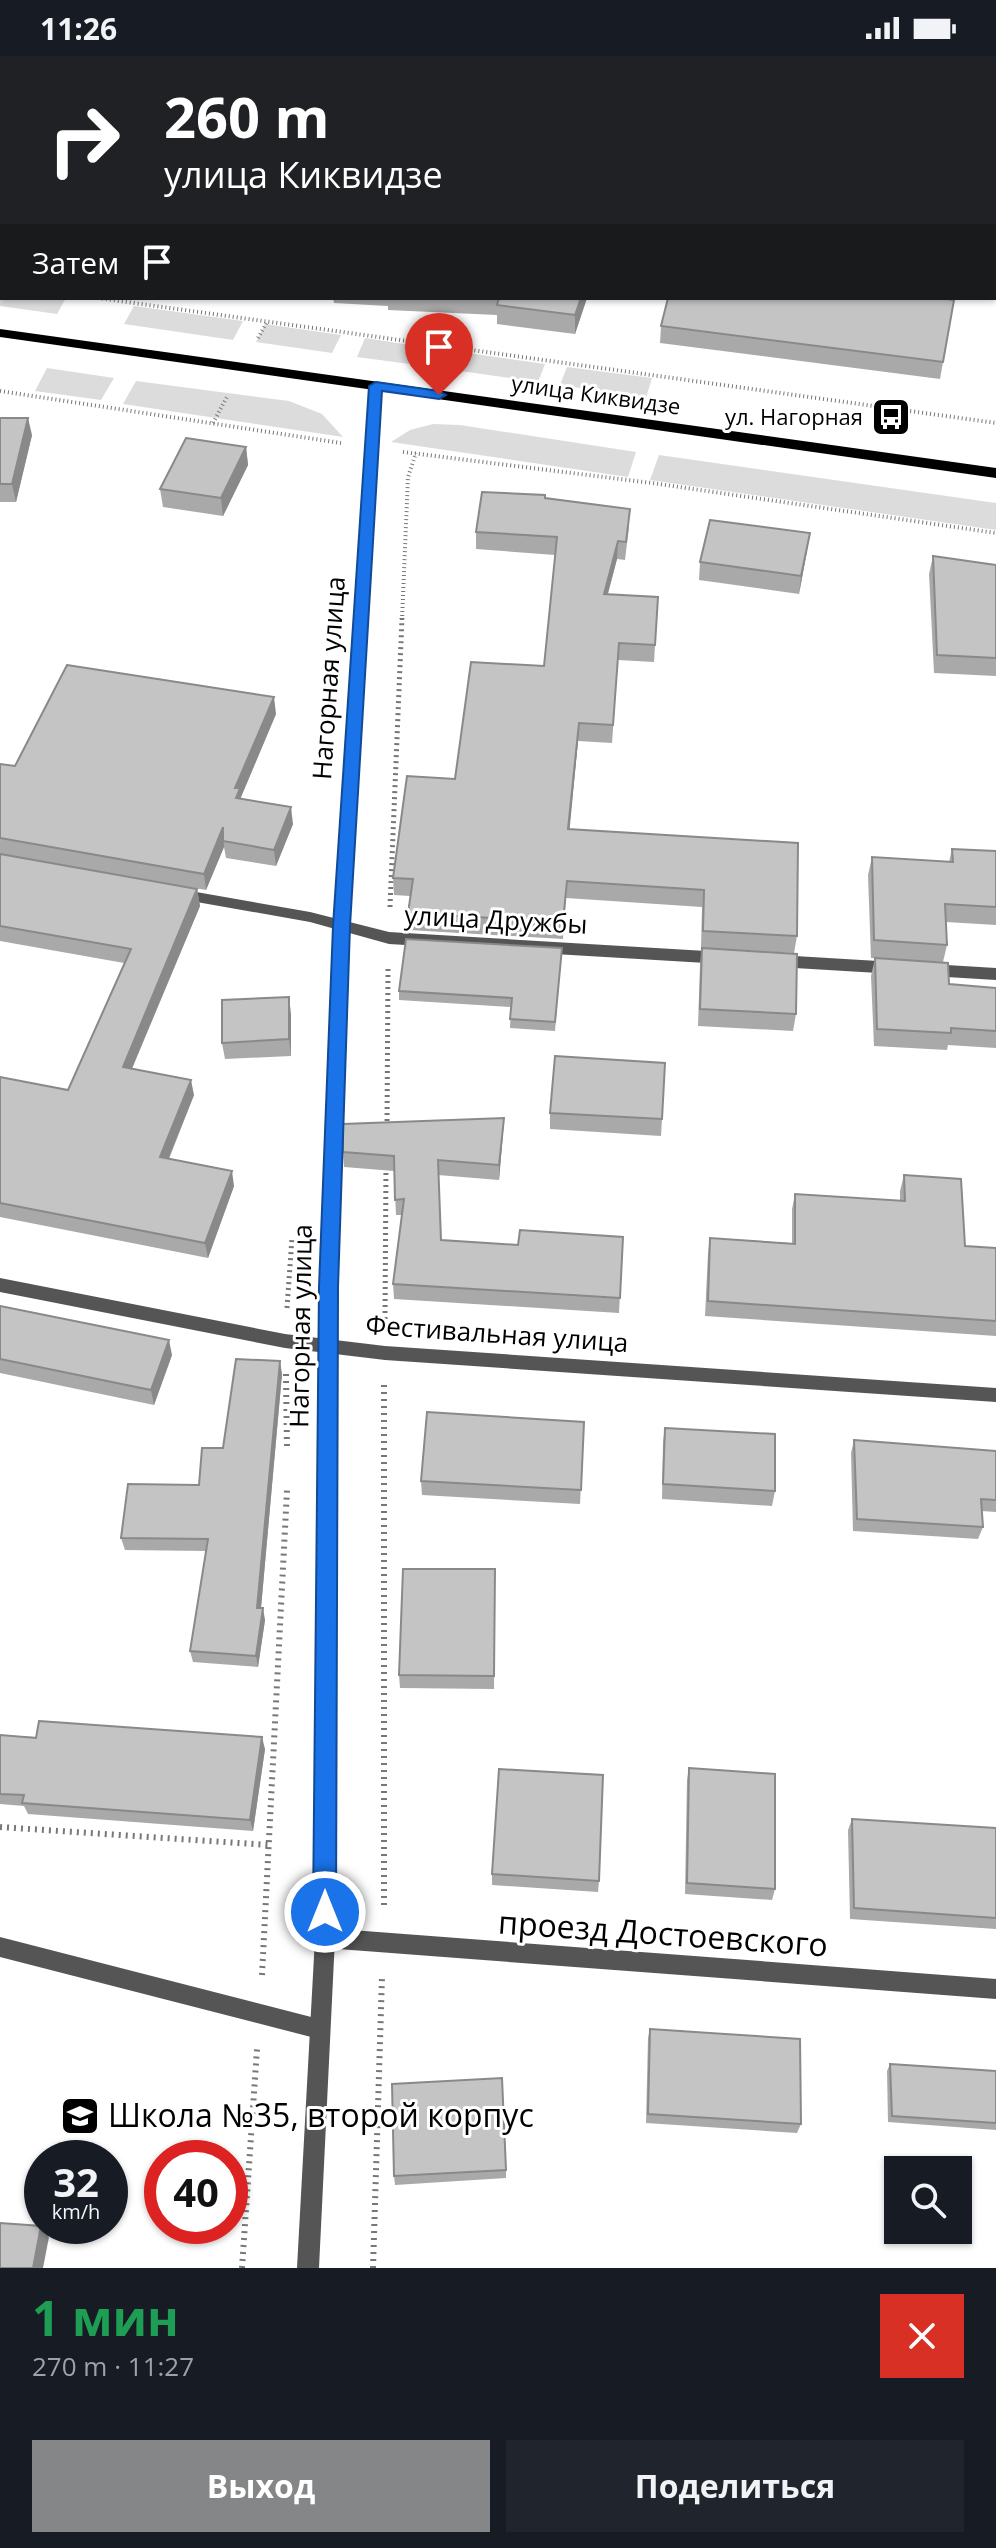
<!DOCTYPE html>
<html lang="ru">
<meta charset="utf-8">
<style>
body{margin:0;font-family:"Open Sans",sans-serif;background:#20242c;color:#f1f3f6;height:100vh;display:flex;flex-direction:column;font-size:30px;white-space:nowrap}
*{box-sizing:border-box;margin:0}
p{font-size:26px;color:#9ea1a6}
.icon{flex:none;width:44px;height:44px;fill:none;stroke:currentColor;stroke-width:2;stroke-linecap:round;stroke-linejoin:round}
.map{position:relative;height:2212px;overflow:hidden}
.panel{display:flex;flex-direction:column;background:#171b24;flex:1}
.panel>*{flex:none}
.guide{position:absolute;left:0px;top:0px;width:996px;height:244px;box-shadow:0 2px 6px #0004;background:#202124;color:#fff;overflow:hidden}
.tools{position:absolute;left:884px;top:2100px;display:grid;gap:16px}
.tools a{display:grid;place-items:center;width:88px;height:88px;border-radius:0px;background:#171b24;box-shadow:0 2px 6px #0004;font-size:40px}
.speed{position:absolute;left:24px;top:2084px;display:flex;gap:16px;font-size:40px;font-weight:700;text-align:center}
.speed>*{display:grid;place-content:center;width:104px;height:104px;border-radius:50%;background:#171b24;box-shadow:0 2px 6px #0004;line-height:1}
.speed small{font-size:20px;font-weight:400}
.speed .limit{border:12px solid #d22;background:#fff;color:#111}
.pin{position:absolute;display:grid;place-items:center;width:68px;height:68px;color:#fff;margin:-82px -34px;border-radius:50% 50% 50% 0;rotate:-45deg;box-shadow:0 0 8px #0007}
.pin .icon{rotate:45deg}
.me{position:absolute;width:88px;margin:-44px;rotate:0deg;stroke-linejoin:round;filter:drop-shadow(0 0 6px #0008)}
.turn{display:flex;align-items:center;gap:28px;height:168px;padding:0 32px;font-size:36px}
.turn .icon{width:104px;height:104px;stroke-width:2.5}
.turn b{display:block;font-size:56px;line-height:68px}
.then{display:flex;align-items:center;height:76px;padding:0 32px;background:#0003;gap:16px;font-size:30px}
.round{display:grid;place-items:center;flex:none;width:84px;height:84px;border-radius:0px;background:#20242c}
.summary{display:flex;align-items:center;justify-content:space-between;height:136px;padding:0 32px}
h1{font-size:48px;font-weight:700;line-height:60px;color:#1e9e55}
.primary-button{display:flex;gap:16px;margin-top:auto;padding:16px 32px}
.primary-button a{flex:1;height:92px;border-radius:0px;background:#858687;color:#fff;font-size:32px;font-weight:700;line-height:92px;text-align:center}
.primary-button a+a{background:#20242c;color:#f1f3f6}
.status{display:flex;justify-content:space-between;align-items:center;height:56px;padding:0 40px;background:#171b24;direction:ltr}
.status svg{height:22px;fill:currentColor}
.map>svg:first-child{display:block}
.green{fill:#dcdcdc}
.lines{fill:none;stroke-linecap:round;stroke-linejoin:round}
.path-far2{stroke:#777;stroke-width:4;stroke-dasharray:1 3;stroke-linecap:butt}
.path-far1{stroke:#777;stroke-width:5;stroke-dasharray:2 4;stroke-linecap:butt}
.path{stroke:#777;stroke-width:6;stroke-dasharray:2 5;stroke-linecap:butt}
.service{fill:#555;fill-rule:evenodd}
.minor{fill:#555;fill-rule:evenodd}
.tertiary{fill:#555;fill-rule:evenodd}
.primary{fill:#000;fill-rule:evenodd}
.wall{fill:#a9a9a9}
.shaded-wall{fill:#898989}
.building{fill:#c4c4c4;stroke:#898989;stroke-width:2}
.route{fill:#1a73e8;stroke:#114b97;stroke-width:2}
.labels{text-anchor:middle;stroke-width:6;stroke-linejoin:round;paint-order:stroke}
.far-street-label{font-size:22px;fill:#000;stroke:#fff}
.far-poi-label{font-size:22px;fill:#000;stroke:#fff;text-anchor:end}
.street-label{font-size:26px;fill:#000;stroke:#fff}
.near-street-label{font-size:32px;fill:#000;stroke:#fff}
.near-poi-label{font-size:32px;fill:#000;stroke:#fff;text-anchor:start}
</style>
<div class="status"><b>11:26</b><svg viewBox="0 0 49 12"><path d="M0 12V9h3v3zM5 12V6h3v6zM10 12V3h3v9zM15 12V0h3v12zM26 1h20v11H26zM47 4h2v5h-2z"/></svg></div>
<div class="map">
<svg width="996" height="2212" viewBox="0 0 996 2212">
<rect width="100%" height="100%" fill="#fff"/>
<g class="green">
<polygon points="0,231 2,242 66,242 57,258 0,250"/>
<polygon points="134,250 243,265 233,284 124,268"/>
<polygon points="265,268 341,279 332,297 256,286"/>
<polygon points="365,282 424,291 417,309 357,301"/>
<polygon points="447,294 545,308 538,326 439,312"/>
<polygon points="567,311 652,322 646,342 560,329"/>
<polygon points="47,312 114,322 101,344 35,335"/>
<polygon points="136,325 289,345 322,358 343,381 123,348"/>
<polygon points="433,368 460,369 636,396 628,421 391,386 410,374"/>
<polygon points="659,399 996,447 996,474 650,424"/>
</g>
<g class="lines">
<g class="path-far2">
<polyline points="98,242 996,367"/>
<polyline points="258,282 267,266"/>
<polyline points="0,335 341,387"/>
<polyline points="213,367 228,339"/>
<polyline points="403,396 652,427 996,477"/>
<polyline points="402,564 408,421 416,397"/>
</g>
<g class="path-far1">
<polyline points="390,851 402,562"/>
<polyline points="387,1071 388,913"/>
<polyline points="287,1252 292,1182"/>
<polyline points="385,1263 386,1109"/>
</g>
<g class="path">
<polyline points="286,1318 287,1392"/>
<polyline points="384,1329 384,1851"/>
<polyline points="0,1771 269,1789"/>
<polyline points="262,1919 287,1434"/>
<polyline points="242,2212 257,1993"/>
<polyline points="373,2212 382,1921"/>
</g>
<g class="service">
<polygon points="686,0 696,0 697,2 687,2"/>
<rect x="994" y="79" width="2" height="6"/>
</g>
<g class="minor">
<polygon points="179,833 310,856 389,876 723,896 730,902 723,908 389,888 310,866 174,842 172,838"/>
<polygon points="778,899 895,906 902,912 895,918 778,911 771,905"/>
<polygon points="930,908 996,912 996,924 930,920 922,914"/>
<polygon points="0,1222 285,1278 385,1290 996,1332 996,1346 385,1304 285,1292 0,1236"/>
<polygon points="325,1872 996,1923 996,1943 325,1892 318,1889 315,1882 318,1875"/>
<polygon points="0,1881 319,1963 326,1966 329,1973 326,1980 319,1983 0,1901"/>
</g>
<polygon class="tertiary" points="376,326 382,330 349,870 335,1291 335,1882 319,2212 297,2212 315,1882 319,1291 335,870 370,330"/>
<polygon class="primary" points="0,273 996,412 996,422 0,281"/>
</g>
<g class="wall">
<polygon points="0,0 218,0 216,2 2,2 2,29 0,29"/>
<rect x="0" y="135" width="2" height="60"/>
<polygon points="333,242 587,242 575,278 497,268 497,259 388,254 388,250 334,247"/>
<polygon points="954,244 940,323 660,287 661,270"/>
<polygon points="0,362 32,379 16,446 0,446"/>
<polygon points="246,391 248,409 223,460 163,451 160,433"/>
<polygon points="545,442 629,471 625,504 617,503 608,538 658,541 654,606 618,604 612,687 578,685 569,773 798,787 797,880 794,897 701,892 702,851 566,842 563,883 409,874 408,857 410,840 394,839 393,822 455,723 544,610 555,499 476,493 476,476"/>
<polygon points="807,495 799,538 699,524 700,506"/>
<polygon points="933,500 996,509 996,620 934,617 929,518"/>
<polygon points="276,658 241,741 241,742 293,768 276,810 226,802 224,791 206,834 1,798 197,833 200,850 132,1013 194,1039 169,1103 234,1130 208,1202 0,1161 0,1021 68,1034 124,907 0,885 0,708 15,710"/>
<polygon points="952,793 996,795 996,869 946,866 947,889 943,906 871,902 868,819 872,801 949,806"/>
<polygon points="562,892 555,975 510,972 511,951 399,944 399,935"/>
<polygon points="702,892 796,958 793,975 698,970 700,909"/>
<polygon points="875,902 949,928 996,932 996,992 948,989 947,994 874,990 871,920"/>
<polygon points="291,958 291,1000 225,1003 222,987"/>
<polygon points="550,1057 662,1063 661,1080 550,1073"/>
<polygon points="504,1062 503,1077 499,1124 438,1119 441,1184 518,1189 623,1181 619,1257 394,1243 393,1228 402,1159 396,1159 394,1115 344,1111 343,1096"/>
<polygon points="904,1119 965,1190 996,1192 996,1280 705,1260 708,1197 710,1182 792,1187 792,1153 795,1138 900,1145 900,1135"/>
<polygon points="0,1250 172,1299 154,1349 0,1317"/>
<polygon points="282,1318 261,1552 265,1564 258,1611 193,1606 190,1595 206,1495 125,1494 121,1482 199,1429 223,1392"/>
<polygon points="584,1366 580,1448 422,1439 421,1425"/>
<polygon points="665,1372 775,1435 772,1450 662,1443 663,1386"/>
<polygon points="854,1384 996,1395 996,1456 981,1455 983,1471 978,1483 853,1475 851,1397"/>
<polygon points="495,1513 494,1633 400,1632 399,1619"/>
<polygon points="0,1679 265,1693 253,1775 28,1758 24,1750 0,1748"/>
<polygon points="689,1712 775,1833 772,1844 685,1838 687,1724"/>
<polygon points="852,1763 996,1772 996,1873 850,1863 848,1774"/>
<polygon points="492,1818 599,1825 598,1836 492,1829"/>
<polygon points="650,1973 801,2068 797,2077 646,2067 648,1982"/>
<polygon points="890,2008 996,2015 996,2074 888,2066 887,2015"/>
<polygon points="506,2114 506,2122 395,2129 394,2120"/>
</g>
<g class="shaded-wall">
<polygon points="204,0 218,0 216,2 203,2"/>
<polygon points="581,242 587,242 575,278 575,259"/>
<polygon points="28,362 32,379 16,446 12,428"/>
<polygon points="246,391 248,409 223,460 221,442"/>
<polygon points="810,477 807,495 799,538 801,520"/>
<polygon points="618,485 617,503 603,555 604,538"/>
<polygon points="274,641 276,658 241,741 242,749 238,758 235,732"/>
<polygon points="579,667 578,685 568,790 568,773"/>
<polygon points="291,751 293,768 276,810 274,794"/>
<polygon points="223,771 224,791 206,834 204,818"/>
<polygon points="197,833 200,850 126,1026 123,1011"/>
<polygon points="289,941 291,958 291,1000 289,983"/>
<polygon points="191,1024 194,1039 163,1116 160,1101"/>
<polygon points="504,1062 503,1077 499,1124 499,1109"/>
<polygon points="232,1115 234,1130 208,1202 205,1187"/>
<polygon points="169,1284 172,1299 154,1349 151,1334"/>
<polygon points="280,1305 282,1318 260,1563 257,1552"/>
<polygon points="263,1552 265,1564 258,1611 256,1600"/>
<polygon points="262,1681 265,1693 253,1775 250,1764"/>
<polygon points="41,2170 49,2181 43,2212 33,2212"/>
</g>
<g class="building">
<polygon points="0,0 204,0 203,2 2,2 2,11 0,10"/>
<polygon points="222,0 512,0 511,2 221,2"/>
<polygon points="774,0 912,0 911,2 774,2"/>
<rect x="0" y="135" width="2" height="41"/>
<polygon points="499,242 581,242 575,259 497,249"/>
<polygon points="668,242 941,242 954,244 943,306 661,270"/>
<polygon points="0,362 28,362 12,428 0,428"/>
<polygon points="186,382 246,391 221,442 160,433"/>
<polygon points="482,436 545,439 545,442 630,453 626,486 618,485 604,538 658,541 655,589 619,587 613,669 579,667 568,773 798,787 797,880 703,875 704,834 567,825 563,866 408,857 413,823 393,822 407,720 455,723 471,606 544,610 557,481 476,476"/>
<polygon points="710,464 810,477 801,520 700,506"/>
<polygon points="933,500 996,509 996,602 937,599"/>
<polygon points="67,609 274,641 235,732 240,732 236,742 291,751 274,794 223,785 223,771 204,818 0,782 0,708 15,710"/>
<polygon points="952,793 996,795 996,851 945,848 947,889 874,884 872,801 953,806"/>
<polygon points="0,798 197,833 123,1011 191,1024 160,1101 232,1115 205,1187 0,1147 0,1021 68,1034 131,893 0,870"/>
<polygon points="406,883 562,892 555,966 510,963 512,942 399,935"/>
<polygon points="702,892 797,898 796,958 700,953"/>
<polygon points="875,902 948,907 949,928 996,932 996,975 951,972 951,977 877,973"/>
<polygon points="289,941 289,983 222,987 222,944"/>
<polygon points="555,1000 665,1007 662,1063 550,1057"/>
<polygon points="504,1062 499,1109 438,1104 441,1184 518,1189 520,1174 623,1181 620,1242 393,1228 404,1143 395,1144 394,1100 343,1096 343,1068"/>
<polygon points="904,1119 961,1123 965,1190 996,1192 996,1265 708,1245 710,1182 795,1188 795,1138 905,1145"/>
<polygon points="0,1250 169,1284 151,1334 0,1303"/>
<polygon points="236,1303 280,1305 257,1552 263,1552 256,1600 190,1595 208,1483 121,1482 128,1428 199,1429 202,1392 223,1392"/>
<polygon points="427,1356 584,1366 581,1434 421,1425"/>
<polygon points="665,1372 775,1378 775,1435 663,1428"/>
<polygon points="854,1384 996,1395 996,1444 981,1443 983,1471 857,1463"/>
<polygon points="403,1513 495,1513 494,1620 399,1619"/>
<polygon points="39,1665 262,1681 250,1764 22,1747 24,1739 0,1738 0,1679 36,1682"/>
<polygon points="689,1712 775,1718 775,1833 687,1827"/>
<polygon points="499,1713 603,1719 599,1825 492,1818"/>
<polygon points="852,1763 996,1772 996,1862 854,1852"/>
<polygon points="650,1973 800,1983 801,2068 648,2058"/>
<polygon points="890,2008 996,2015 996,2067 892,2060"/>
<polygon points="502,2022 506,2114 394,2120 392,2028"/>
<polygon points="0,2167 41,2170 33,2212 0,2212"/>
</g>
<polygon class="route" points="376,326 439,335 446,339 439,343 382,335 350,870 338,1231 336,1856 333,1864 325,1868 317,1864 313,1856 319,1231 333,870 369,330"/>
<defs>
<g id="bus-square" transform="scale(2)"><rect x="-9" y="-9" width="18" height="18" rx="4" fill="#000" stroke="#fff"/><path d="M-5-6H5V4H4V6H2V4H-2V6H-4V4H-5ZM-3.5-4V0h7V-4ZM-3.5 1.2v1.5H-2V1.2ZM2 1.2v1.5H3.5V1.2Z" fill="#fff"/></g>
<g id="school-square" transform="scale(2)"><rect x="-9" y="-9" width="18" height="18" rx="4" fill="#000" stroke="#fff"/><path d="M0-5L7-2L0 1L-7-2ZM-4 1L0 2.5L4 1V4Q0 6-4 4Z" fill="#fff"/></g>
</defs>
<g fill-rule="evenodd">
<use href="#bus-square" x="891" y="361"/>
<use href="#school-square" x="80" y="2060"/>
</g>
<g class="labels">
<g class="far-street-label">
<text transform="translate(596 339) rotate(8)" y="8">улица Киквидзе</text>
</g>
<g class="far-poi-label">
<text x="863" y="369">ул. Нагорная</text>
</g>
<g class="street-label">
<text transform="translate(329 622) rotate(-86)" y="9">Нагорная улица</text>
<text transform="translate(496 864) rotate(3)" y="9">улица Дружбы</text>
<text transform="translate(301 1270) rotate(-89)" y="9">Нагорная улица</text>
<text transform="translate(497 1278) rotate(4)" y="9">Фестивальная улица</text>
</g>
<g class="near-street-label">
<text transform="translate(663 1878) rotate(4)" y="11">проезд Достоевского</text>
</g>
<g class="near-poi-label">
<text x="108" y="2071">Школа №35, второй корпус</text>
</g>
</g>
</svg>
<div class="tools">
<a><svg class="icon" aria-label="search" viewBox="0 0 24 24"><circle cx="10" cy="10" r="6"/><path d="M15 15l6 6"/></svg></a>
</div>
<div class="speed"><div>32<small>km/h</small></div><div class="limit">40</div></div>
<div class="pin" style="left:439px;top:339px;background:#d93025"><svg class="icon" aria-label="arrive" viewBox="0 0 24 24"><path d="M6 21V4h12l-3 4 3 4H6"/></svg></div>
<svg class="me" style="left:325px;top:1856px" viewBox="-20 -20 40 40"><circle r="17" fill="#1a73e8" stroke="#fff" stroke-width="3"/><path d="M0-11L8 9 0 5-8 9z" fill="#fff"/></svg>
<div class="guide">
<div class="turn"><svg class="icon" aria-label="right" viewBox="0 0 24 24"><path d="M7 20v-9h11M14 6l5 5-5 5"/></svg><div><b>260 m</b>улица Киквидзе</div></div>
<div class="then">Затем<svg class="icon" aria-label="arrive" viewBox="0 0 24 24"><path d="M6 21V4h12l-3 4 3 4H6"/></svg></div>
</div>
</div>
<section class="panel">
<div class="summary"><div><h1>1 мин</h1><p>270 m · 11:27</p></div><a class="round" style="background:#d93025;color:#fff"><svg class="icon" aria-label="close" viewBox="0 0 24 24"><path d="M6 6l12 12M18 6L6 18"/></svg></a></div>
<div class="primary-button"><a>Выход</a><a>Поделиться</a></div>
</section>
